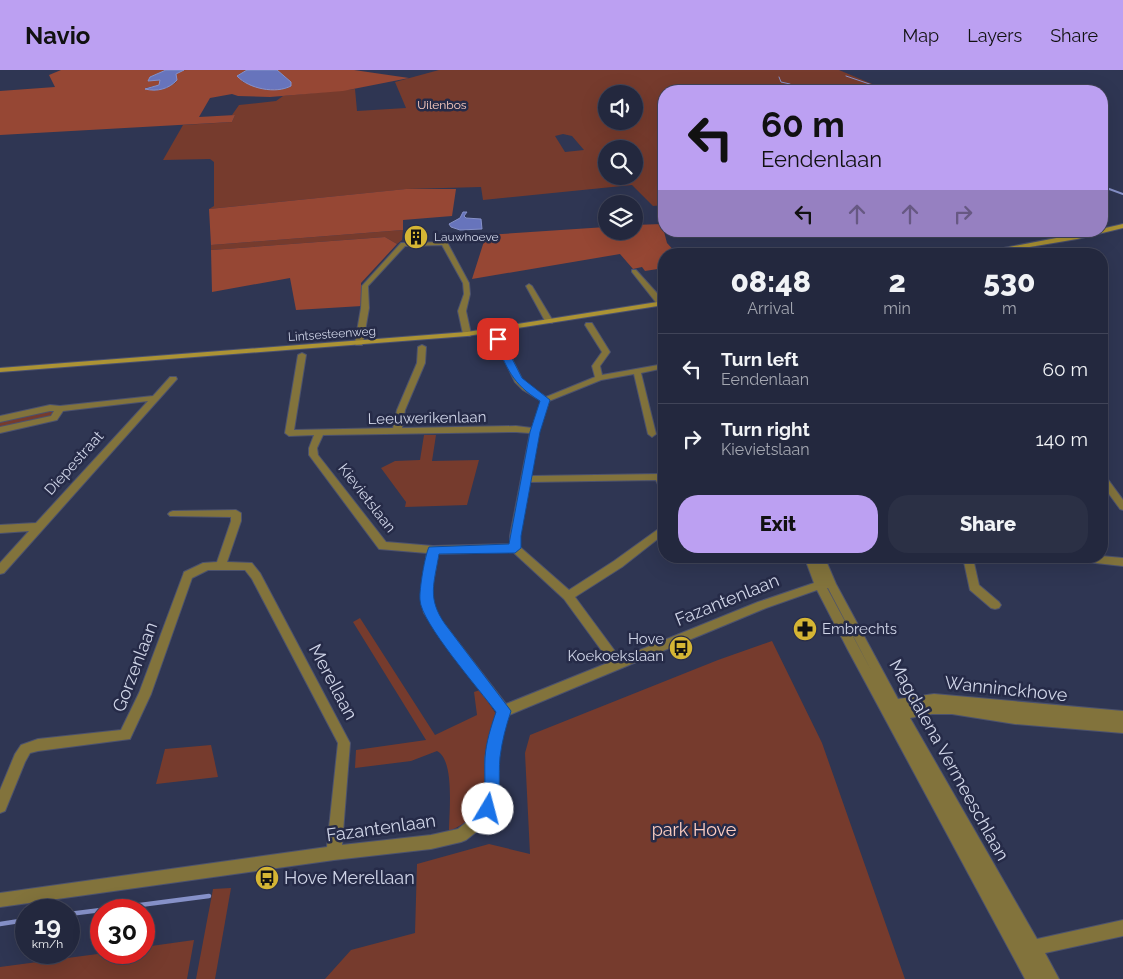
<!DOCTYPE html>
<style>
body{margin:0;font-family:Raleway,sans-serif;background:#2b3045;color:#f1f3f6;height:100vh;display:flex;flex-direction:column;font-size:19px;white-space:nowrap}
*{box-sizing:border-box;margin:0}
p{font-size:16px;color:#a3a6b0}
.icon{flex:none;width:28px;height:28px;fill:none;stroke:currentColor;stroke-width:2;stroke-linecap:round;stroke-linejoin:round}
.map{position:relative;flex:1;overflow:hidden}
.details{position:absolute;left:658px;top:178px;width:450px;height:315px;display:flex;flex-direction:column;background:#23283e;border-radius:20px;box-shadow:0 5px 20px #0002,0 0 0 1px #404458}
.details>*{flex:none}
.guide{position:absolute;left:658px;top:15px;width:450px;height:152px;border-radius:20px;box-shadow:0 5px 20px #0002,0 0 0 1px #404458;background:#bca0f2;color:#111;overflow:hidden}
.controls{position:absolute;left:598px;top:15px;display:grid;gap:10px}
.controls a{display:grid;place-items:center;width:45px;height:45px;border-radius:50%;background:#23283e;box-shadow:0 5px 20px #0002,0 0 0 1px #404458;font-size:25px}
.speed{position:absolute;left:15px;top:829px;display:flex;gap:10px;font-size:25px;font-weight:700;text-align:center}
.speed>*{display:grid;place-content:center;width:65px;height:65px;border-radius:50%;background:#23283e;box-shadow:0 5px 20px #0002,0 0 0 1px #404458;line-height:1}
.speed small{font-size:12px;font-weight:400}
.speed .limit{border:8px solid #d22;background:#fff;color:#111}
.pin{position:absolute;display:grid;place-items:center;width:42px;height:42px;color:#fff;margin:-21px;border-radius:10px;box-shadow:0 2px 8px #0006}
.me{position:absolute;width:55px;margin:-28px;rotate:8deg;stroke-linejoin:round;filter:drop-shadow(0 0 4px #0008)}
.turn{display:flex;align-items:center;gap:18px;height:105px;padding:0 20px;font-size:22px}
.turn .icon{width:65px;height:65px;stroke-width:2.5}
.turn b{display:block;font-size:35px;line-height:42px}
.lanes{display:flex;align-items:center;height:48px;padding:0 20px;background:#0003;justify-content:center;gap:25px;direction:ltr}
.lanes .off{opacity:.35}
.eta{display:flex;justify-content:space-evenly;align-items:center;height:85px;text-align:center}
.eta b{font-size:30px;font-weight:800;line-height:35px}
.button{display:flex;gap:10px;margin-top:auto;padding:10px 20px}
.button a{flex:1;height:58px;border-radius:20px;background:#bca0f2;color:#111;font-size:20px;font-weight:800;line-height:58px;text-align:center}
.button a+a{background:#2b3045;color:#f1f3f6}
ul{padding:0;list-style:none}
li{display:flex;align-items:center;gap:15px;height:70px;padding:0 20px;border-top:1px solid #404458}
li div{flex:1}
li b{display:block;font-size:19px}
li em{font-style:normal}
header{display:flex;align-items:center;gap:30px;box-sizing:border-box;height:70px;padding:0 25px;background:#bca0f2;color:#111}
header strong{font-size:24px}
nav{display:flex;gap:28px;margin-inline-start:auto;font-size:18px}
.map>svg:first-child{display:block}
.green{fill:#763b2d;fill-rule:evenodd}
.forest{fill:#964734}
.water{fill:#6774bc;stroke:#8691c9}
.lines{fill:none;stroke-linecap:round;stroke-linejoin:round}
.stream-far2{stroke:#8691c9;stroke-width:1}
.stream-far1{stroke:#8691c9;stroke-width:2}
.stream{stroke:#8691c9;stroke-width:4.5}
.street-casing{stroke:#4c526e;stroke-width:2}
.secondary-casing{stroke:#4c526e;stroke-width:2}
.street{fill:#82733c;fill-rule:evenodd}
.secondary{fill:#ac9334;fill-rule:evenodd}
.route{fill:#1a73e8;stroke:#114b97}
.labels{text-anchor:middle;stroke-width:5;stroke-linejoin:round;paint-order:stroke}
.far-park-label{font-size:12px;fill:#fdcec2;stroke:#262b48}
.far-poi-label{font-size:12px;fill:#cfd4e7;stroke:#262b48;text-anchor:start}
.far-street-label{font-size:12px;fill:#cfd4e7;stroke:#262b48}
.street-label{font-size:15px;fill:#cfd4e7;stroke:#262b48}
.poi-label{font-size:15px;fill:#cfd4e7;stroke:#262b48;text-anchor:start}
.near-street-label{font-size:18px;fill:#cfd4e7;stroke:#262b48}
.near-park-label{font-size:18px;fill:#fdcec2;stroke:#262b48}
.near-poi-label{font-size:18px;fill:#cfd4e7;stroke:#262b48;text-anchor:start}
</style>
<header>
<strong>Navio</strong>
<nav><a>Map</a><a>Layers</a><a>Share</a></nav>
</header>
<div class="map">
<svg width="1123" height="909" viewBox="0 0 1123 909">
<rect width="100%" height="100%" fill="#2f3653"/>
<g class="green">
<path d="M 439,0 L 839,0 L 889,21 L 664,21 L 664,135 L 653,136 L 632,115 L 483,130 L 481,117 L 407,119 L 209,139 L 214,136 L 214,92 L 210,89 L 163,90 L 183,55 L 232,52 L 235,45 L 232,45 L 239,35 L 276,31 L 283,26 L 355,19 L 357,41 L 406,38 L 395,12 ZM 606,24 L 634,24 L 634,51 L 606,51 ZM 563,64 L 572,66 L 584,80 L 565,82 L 555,66 ZM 606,79 L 634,79 L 634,106 L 606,106 Z"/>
<polygon points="403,160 402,170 397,174 385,167 211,180 211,175"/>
<polygon points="46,341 56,341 47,348 0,358 0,350"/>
<polygon points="424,365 436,365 432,391 479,390 467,435 405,437 406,432 381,398 395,391 420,390"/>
<path d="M 360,548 L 435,665 L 477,645 L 474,622 L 480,620 L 496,644 C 492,655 488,666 487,678 C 482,718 496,741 449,761 C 449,743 455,690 437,681 L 411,691 L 355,698 L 356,680 L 426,670 L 353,552 Z"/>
<polygon points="772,571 822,673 905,909 325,909 351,880 415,863 417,794 489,774 530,784 525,683 530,665 718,590"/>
<polygon points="211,675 218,707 156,714 165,679"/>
<polygon points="231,818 215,909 196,909 213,819"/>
<polygon points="194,870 187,909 0,909 0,897 105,883 144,882 144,877"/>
</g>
<g class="forest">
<path d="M 61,0 L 166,0 L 150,7 L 148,11 L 161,10 L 159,15 L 146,18 C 155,23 167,19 176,12 L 175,4 L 184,0 L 247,0 L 238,5 L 243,12 L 267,19 L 285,19 L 291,16 L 291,12 L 277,0 L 354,0 L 409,8 L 343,21 L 270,27 L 238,26 L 232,24 L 210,28 L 199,47 L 235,45 L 232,52 L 0,65 L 0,21 L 55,17 L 49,5 Z"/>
<polygon points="406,119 456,119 452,146 403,150 403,160 211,175 209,139"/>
<polygon points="662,154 667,173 677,184 664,184 664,198 645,201 642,197 633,199 620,184 472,209 486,165 606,157 606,161 634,161 634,155"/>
<polygon points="385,167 397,174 361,213 362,236 296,240 290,208 212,222 211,180"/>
</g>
<g class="water">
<path d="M 166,0 L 184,0 L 176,4 L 177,10 C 169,19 157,22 145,19 L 159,15 L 160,10 L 148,11 L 150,7 Z"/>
<path d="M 247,0 L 277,0 L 291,12 L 291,16 C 276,24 249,19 237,6 Z"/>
<polygon points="463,142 467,142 464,146 466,148 481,149 482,159 460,160 451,157 449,154 460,148"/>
</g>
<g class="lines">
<g class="stream-far2">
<polyline points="846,6 890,21"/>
<polyline points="779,7 781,12 790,14 800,21"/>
</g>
<polyline class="stream-far1" points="1101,116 1123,124"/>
<g class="stream">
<polyline points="102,840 209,826"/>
<polyline points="69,844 101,840"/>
<polyline points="0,854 26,850"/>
</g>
<g class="street-casing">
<g id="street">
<polygon points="447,172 469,213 470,224 466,241 471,264 470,266 467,266 463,264 458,241 464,224 463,213 442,175 405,176 368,216 369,238 363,273 362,275 356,275 355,273 361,238 362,216 401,173"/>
<polygon points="632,200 636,200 664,231 664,235 658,235 632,202"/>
<polygon points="529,214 532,216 553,251 552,253 545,251 526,216"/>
<path d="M 586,253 L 592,253 L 610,282 L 600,296 L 602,305 L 664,294 L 664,298 L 641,303 L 656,364 L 652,367 L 648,364 L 634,304 L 601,310 L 549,331 L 539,361 L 531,406 L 660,404 L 664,405 L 664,422 L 661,421 L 656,410 L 530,412 L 520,466 L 520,477 L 569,520 L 614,491 L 664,455 L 664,464 L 622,497 L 575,527 L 620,588 L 758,532 L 814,513 L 804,486 L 824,486 L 836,514 L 898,629 L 934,624 L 1123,641 L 1123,663 L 1015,654 L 952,644 L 932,644 L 910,648 L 1037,869 L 1123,850 L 1123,866 L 1045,883 L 1059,909 L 1042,909 L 1041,908 L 1042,909 L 1025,909 L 848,580 L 817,520 L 766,538 L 509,645 L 502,665 L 499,688 L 499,731 L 489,752 L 466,770 L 461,772 L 431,779 L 334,790 L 0,837 L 0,823 L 327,777 L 338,673 L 252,509 L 245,500 L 208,500 L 192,508 L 151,624 L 130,669 L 38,681 L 30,683 L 25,692 L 5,741 L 0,743 L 0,720 L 15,684 L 21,675 L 38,669 L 121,660 L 139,623 L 183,505 L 184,502 L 203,493 L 217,492 L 231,451 L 231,447 L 170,446 L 168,444 L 170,442 L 173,441 L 236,440 L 241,443 L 241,451 L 227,492 L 252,493 L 260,503 L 350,673 L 342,775 L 431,765 L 458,759 L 479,742 L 485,730 L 485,688 L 490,665 L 497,642 L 424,543 L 421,525 L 427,483 L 379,479 L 309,385 L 309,378 L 314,365 L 289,366 L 285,363 L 298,285 L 302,283 L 306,285 L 294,360 L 393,358 L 397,340 L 417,293 L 418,277 L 422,275 L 426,277 L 425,293 L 405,340 L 402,358 L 516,356 L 532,358 L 541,331 L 523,320 L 515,312 L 494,269 L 498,267 L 502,269 L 522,309 L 529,316 L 546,327 L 595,307 L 592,296 L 602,282 L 585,255 ZM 516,362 L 530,363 L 510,466 L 510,474 L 433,476 L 386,472 L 318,385 L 317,378 L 323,365 ZM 513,482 L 564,529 L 610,592 L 506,634 L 435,542 L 431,525 L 438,484 ZM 827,518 L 828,518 L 871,600 Z"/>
<polygon points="170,307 176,307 177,309 4,503 0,504 0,493 29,461 0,463 0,455 36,453 148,331 63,341 57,350 0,363 0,357 51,346 54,341 50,341 0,352 0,346 50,335 60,336 153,326"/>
<polygon points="1101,403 1104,404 1123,430 1123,440 1120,439 1101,413"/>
<polygon points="968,486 980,486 974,493 979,515 999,532 1001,535 999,538 995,539 991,538 970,520 964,492"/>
<polygon points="1063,486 1101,486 1123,488 1123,496 1068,490"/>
</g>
</g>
<g class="secondary-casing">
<g id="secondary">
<polygon points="1123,154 1123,158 1077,169 988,184 972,184 1093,161 1101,161 1101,159"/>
<polygon points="664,231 664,235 467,266 0,302 0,298 467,262"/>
</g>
</g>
<use href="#street" class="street"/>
<use href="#secondary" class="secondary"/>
</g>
<path class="route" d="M 495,267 L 502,269 L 522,308 L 550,330 L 540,362 L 521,466 L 521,478 L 515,483 L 439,484 C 434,514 427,528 445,554 L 511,641 C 506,656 502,671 500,687 C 498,707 502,726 494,745 L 488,747 L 483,745 L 481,739 C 487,723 484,705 485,688 C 486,672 491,657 496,642 C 480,620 421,553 420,530 C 419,520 425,485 429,477 L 509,474 L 530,362 L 540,331 C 511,313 508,299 494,269 Z"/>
<defs>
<g id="building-disc" transform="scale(1.25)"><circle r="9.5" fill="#d5b534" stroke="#262b48"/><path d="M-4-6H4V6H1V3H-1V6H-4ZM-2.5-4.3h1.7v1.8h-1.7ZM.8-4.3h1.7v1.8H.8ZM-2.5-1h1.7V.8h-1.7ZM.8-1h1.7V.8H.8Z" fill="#111"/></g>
<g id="pharmacy-disc" transform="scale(1.25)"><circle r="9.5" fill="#d5b534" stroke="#262b48"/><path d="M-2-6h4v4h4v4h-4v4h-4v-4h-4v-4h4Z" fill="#111"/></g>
<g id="bus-disc" transform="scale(1.25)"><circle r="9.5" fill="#d5b534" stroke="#262b48"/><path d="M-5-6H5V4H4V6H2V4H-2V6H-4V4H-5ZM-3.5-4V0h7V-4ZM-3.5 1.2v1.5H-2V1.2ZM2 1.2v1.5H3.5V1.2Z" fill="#111"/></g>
</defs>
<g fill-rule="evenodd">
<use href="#building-disc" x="416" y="167"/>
<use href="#pharmacy-disc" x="805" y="559"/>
<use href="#bus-disc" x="681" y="578"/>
<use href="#bus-disc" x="267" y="808"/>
</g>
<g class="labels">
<g class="far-park-label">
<text x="442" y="39">Uilenbos</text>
</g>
<g class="far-poi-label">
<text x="434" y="171">Lauwhoeve</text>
</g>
<g class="far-street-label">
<text transform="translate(332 264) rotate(-4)" y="4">Lintsesteenweg</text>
</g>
<g class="street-label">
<text transform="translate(427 348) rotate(-1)" y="5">Leeuwerikenlaan</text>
<text transform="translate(74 393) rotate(-48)" y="5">Diepestraat</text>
<text transform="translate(367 428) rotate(52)" y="5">Kievietslaan</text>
</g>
<g class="poi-label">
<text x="822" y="564">Embrechts</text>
<text x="664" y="574" text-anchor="end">Hove<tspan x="664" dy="17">Koekoekslaan</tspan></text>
</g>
<g class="near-street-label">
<text transform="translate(727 530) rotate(-22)" y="6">Fazantenlaan</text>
<text transform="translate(135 597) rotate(-69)" y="6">Gorzenlaan</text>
<text transform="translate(333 612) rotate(62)" y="6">Merellaan</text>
<text transform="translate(1006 619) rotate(6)" y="6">Wanninckhove</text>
<text transform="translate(949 690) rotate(61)" y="6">Magdalena Vermeeschlaan</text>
<text transform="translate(381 758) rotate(-8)" y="6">Fazantenlaan</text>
</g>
<g class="near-park-label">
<text x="694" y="766">park Hove</text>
</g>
<g class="near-poi-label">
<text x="284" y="814">Hove Merellaan</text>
</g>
</g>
</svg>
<div class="controls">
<a><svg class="icon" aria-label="sound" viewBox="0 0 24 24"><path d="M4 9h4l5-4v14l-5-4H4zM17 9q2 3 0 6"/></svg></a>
<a><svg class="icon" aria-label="search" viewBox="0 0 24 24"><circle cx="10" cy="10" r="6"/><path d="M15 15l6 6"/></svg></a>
<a><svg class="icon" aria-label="layers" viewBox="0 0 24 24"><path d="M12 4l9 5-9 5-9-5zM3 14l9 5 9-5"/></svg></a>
</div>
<div class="speed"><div>19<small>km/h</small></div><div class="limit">30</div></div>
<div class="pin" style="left:498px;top:269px;background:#d93025"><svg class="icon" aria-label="arrive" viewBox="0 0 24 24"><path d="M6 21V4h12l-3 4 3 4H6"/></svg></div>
<svg class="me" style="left:488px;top:739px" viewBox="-20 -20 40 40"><circle r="19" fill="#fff"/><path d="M0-13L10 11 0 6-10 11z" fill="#1a73e8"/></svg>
<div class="guide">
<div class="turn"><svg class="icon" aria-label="left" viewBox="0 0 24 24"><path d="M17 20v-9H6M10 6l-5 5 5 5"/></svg><div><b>60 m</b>Eendenlaan</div></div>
<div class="lanes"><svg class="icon" aria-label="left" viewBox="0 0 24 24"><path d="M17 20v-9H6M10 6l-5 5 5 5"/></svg><svg class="icon off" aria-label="ahead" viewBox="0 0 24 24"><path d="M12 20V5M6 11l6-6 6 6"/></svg><svg class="icon off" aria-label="ahead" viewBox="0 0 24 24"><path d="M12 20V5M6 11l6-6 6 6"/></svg><svg class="icon off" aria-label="right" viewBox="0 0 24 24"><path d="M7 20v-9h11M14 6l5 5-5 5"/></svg></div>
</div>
<section class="details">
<div class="eta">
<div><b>08:48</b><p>Arrival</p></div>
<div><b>2</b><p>min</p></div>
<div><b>530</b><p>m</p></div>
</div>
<ul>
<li><svg class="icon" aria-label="left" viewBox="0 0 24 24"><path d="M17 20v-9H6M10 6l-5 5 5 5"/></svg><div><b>Turn left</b><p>Eendenlaan</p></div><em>60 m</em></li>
<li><svg class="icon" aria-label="right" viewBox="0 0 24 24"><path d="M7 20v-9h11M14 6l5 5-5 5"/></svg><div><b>Turn right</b><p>Kievietslaan</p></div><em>140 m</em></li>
</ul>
<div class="button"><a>Exit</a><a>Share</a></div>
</section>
</div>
